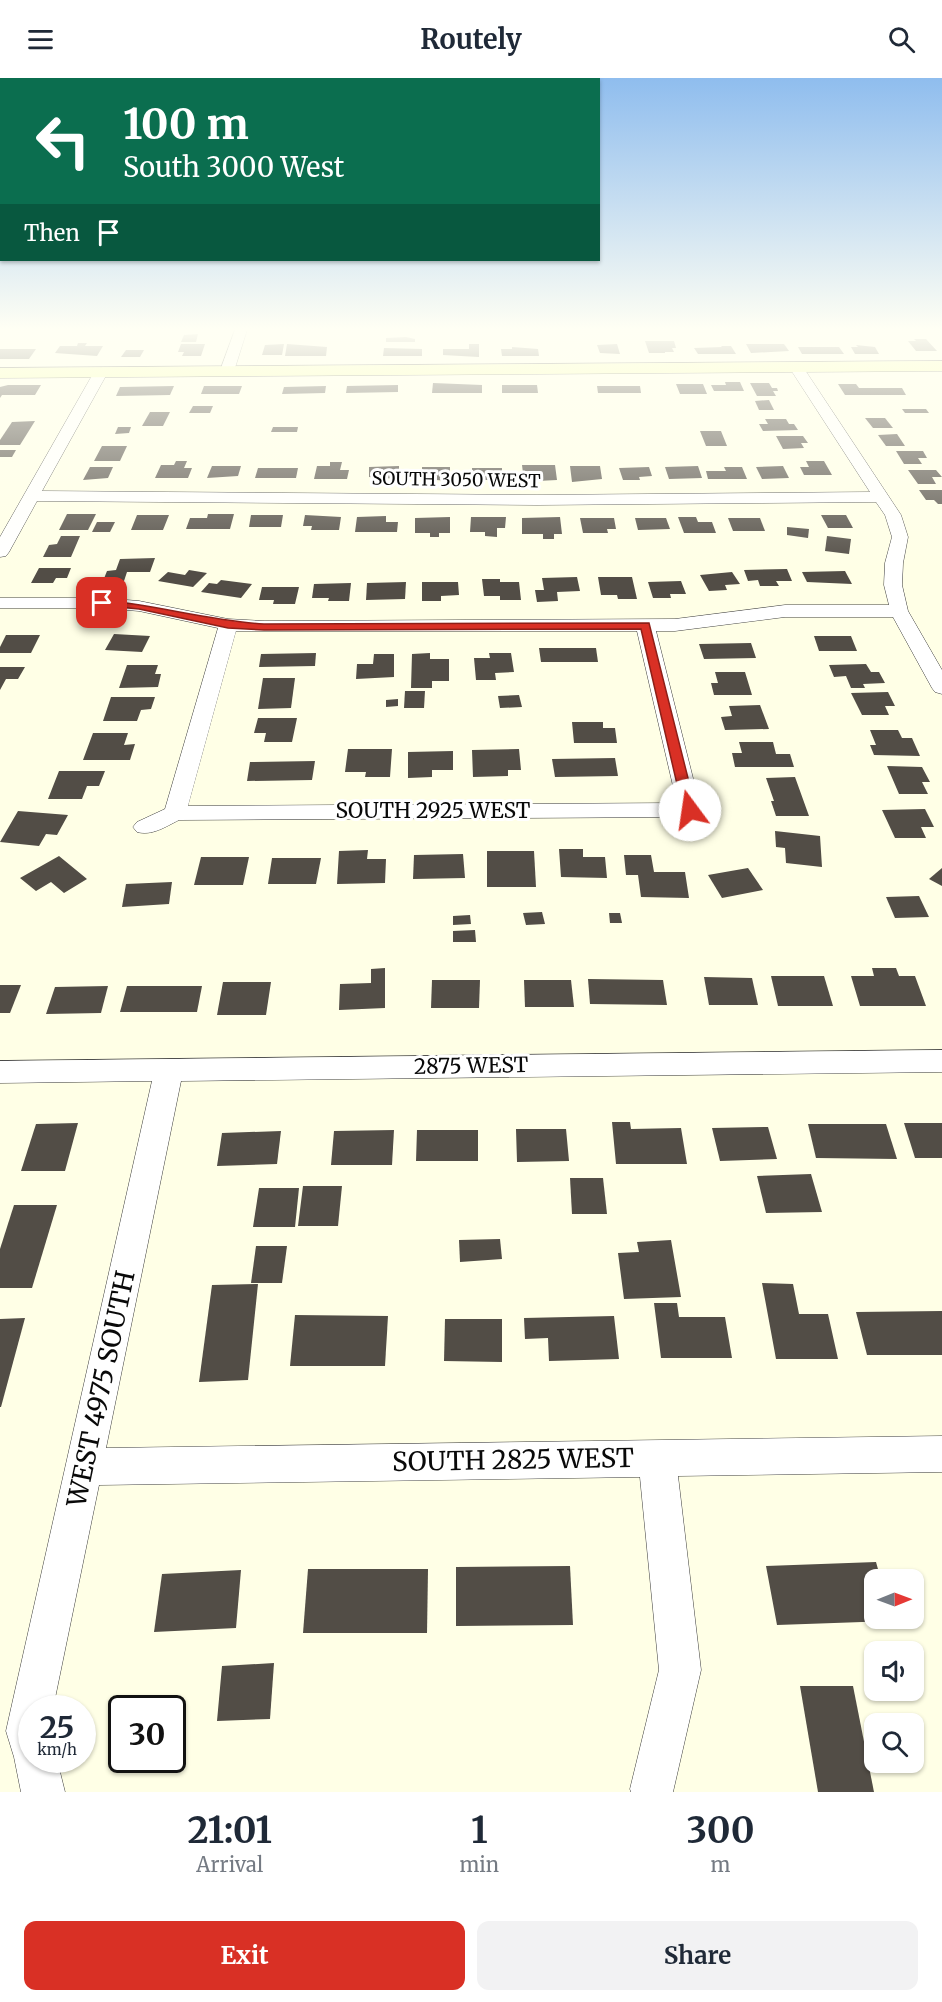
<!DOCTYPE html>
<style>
body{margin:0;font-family:Merriweather,serif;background:#f2f2f3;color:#1f2937;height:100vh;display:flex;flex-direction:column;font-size:22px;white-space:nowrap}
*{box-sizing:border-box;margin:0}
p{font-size:20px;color:#747a83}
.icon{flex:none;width:33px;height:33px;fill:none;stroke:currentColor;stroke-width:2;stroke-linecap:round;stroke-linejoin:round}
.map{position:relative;height:1714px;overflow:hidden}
.panel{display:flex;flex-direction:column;background:#fff;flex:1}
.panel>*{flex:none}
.top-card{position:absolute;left:0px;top:0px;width:600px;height:183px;box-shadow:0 2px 4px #0004;background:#0b6e4f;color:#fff;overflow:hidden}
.needle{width:39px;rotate:89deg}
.tools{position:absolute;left:864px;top:1491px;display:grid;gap:12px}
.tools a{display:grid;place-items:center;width:60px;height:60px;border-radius:12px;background:#fff;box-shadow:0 2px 4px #0004;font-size:30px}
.speed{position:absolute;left:18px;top:1617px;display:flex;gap:12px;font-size:30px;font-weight:700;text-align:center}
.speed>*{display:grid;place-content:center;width:78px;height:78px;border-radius:50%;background:#fff;box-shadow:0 2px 4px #0004;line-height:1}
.speed small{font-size:15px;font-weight:400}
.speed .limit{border:3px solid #111;border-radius:9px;background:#fff;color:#111}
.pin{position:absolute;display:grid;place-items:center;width:51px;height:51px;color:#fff;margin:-26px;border-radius:12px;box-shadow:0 3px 9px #0006}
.me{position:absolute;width:66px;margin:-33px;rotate:346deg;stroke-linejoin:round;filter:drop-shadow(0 0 4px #0008)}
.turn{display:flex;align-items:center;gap:21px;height:126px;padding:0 24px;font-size:27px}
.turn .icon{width:78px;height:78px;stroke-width:2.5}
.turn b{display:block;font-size:42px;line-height:51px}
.then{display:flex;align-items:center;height:57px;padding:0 24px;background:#0003;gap:12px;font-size:22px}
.eta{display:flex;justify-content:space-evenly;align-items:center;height:102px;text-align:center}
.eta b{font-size:36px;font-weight:700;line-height:42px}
.cta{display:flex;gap:12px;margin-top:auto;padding:12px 24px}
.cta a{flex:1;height:69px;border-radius:12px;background:#d93025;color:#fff;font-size:24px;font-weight:700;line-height:69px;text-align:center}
.cta a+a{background:#f2f2f3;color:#1f2937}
header{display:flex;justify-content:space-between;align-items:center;height:78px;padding:0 24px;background:#fff;font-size:27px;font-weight:700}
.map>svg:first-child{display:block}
.building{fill:#524d46}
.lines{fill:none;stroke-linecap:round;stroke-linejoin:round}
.street-casing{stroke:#3c3c3c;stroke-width:1}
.secondary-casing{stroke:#2b2b2b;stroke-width:1}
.street{fill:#fff;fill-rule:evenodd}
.secondary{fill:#f7ffa1;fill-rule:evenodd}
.route{fill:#d93025;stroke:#8d1f18;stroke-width:1.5}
.labels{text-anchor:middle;stroke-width:6;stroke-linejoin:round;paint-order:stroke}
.far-street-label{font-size:18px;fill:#090909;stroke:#fff}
.street-label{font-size:21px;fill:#090909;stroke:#fff}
.near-street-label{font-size:26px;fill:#090909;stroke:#fff}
</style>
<header><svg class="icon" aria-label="menu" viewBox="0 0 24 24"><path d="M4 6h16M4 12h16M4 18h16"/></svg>Routely<svg class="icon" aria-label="search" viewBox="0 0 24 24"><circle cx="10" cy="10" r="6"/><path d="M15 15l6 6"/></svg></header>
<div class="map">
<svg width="942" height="1714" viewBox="0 0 942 1714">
<rect width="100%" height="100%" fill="#ffffe6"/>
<g class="building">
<polygon points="198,256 196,264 181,264 184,257"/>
<polygon points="406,259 415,261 415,264 386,264 386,260"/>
<polygon points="914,261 926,261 937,273 916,273 908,263 916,263"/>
<polygon points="645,263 674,263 676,270 672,270 674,274 665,274 665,275 649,275"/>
<polygon points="78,265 87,265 85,268 103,268 97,278 55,275 60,268 77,268"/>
<polygon points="181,266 205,266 201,278 182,278 184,274 178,274"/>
<polygon points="284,266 282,277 262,277 265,267"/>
<polygon points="287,266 327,269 326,278 285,278"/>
<polygon points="469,266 479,266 479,279 443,277 443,271 469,271"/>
<polygon points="617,266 620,276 600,275 597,267"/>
<polygon points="746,266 784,266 789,273 751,275"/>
<polygon points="856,267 875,269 879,276 855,276 851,269 858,269"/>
<polygon points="721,268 731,268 736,276 698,276 694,270 722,269"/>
<polygon points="512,269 538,271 539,278 502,278 501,271 512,271"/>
<polygon points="798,269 839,269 844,276 802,276"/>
<polygon points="384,270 422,271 422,278 383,278"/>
<polygon points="0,271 36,271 29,281 0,281"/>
<polygon points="126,272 144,272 140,279 121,279"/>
<polygon points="725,304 740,304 744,313 714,313 711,307 726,307"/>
<polygon points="433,305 482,307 482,315 432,315"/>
<polygon points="750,305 769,305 772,310 777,310 778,313 773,313 776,318 757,318"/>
<polygon points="676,306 703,306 707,316 680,316"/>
<polygon points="838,306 856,306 859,310 902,310 906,317 845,317"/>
<polygon points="8,307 41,307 35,317 2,317 0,320 0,309"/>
<polygon points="398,307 398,314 346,315 347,308"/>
<polygon points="502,307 537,307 538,315 502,315"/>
<polygon points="174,308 170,317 116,318 120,309"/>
<polygon points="204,308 242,308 239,316 201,316"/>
<polygon points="326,308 325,315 282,316 284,309"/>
<polygon points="597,308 640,308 641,315 598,315"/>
<polygon points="769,322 774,332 759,332 755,323"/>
<polygon points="193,328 213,328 210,335 189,335"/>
<polygon points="902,331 926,331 929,335 905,335"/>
<polygon points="150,334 170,334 163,348 142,348"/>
<polygon points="865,340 885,340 893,350 873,350"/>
<polygon points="765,341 786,341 789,346 794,346 798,352 763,353 759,346 768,346"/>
<polygon points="35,343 20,367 0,367 0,362 12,344"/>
<polygon points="118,349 131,349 129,355 115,356"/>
<polygon points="273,349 298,349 297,354 271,354"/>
<polygon points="700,353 721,353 727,368 706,368"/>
<polygon points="897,356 905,368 886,368 878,357"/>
<polygon points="776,358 803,358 808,365 801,365 804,370 783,371"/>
<polygon points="102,368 127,368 120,383 94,383"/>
<polygon points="0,372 16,372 12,379 0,379"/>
<polygon points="896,373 923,373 927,380 918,380 922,386 904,386"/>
<polygon points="176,383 187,383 184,390 192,390 188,400 155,400 161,387 174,387"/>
<polygon points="806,383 824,383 832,397 804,397 800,389 809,389"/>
<polygon points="330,384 342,384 340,392 349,392 347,401 314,401 317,388 330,388"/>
<polygon points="522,387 555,387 557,402 517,404 516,395 523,395"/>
<polygon points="212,388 241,388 238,398 207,400"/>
<polygon points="399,388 399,401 369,399 369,389"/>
<polygon points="570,388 600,388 602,401 572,404"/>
<polygon points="698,388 702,400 669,401 665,389"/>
<polygon points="783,388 789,400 762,401 756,389"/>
<polygon points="90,389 113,389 108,400 83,402"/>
<polygon points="422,389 450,389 450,403 422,401"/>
<polygon points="649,389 652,398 639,399 640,402 623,402 619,390"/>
<polygon points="724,389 742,389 747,401 708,401 706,393 726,393"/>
<polygon points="258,390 298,390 296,400 255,400"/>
<polygon points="472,390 502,390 502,403 472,401"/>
<polygon points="908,392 936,392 942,399 932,399 936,406 918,406"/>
<polygon points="919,412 942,412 942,426 938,426 934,422 926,422"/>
<polygon points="67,436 96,436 88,452 59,452"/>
<polygon points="208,436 234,436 230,451 186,451 190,440 207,440"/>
<polygon points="137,437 169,437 163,452 131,452"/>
<polygon points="251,437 283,437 281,449 249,449"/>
<polygon points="305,437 341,439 339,452 311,452 312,448 303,448"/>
<polygon points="821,437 846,437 853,450 828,450"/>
<polygon points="386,438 386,444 398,444 397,454 355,454 357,439"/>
<polygon points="450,439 450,455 439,455 439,459 430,459 430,455 415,455 415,440"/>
<polygon points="471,439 506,439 505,450 497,450 497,459 485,458 485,454 470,454"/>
<polygon points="560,439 562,456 554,456 554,461 543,461 543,456 522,456 522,440"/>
<polygon points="678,439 696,439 698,444 712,444 716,455 684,455"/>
<polygon points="580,440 614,440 616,451 607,451 608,455 583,455"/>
<polygon points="635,440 666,440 670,451 638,452"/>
<polygon points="728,440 760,440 765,453 733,453"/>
<polygon points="97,444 115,444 110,454 92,454"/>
<polygon points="787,449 809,451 808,460 787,457"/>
<polygon points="61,458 80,458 71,479 43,479 49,467 57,466"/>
<polygon points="827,458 851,461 849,476 825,473"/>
<polygon points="155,480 150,494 127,494 124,503 103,503 107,493 116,492 120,481"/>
<polygon points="39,490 71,490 67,500 56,500 53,505 31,505"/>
<polygon points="787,491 792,503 776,503 779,508 760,508 758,502 748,503 744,492"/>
<polygon points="189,492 207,495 193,509 158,503 168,494 185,497"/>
<polygon points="845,493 852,506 807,504 802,494"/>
<polygon points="732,494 740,506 725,507 727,512 709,513 700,497"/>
<polygon points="577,499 580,513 557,514 558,523 537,524 535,512 544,512 542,500"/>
<polygon points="598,499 632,499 637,521 618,521 617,517 601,517"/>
<polygon points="482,501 500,501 500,504 519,504 521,522 500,522 500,518 484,518"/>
<polygon points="221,502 252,506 241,520 201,514 209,505 217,506"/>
<polygon points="681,503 686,516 670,516 671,520 653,520 648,504"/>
<polygon points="406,504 405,521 366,522 367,505"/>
<polygon points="422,504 458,504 459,517 441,518 441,523 422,523"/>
<polygon points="351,505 349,523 328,523 329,520 312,520 314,506"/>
<polygon points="262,509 299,509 295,526 273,526 274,522 259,522"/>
<polygon points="114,556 150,558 142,574 105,572"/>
<polygon points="6,557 40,557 31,575 0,575 0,569"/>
<polygon points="814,558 851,558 857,573 819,573"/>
<polygon points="751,565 756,580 704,581 699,566"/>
<polygon points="539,570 596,570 598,584 541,584"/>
<polygon points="316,575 315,588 259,589 261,576"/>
<polygon points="430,575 430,581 449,581 449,603 432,603 432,610 411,610 412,576"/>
<polygon points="489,575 511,575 514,594 495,595 496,602 476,602 474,580 490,580"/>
<polygon points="374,576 394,576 394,599 356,601 357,586 373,586"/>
<polygon points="866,586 871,594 879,594 885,605 863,606 865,610 851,610 846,598 834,599 829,587"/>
<polygon points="127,587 158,587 155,596 161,596 158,609 119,610"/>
<polygon points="0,589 25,589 18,601 6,601 0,612"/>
<polygon points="715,594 745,594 752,617 714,617 711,605 718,605"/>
<polygon points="263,600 295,600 291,630 258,631"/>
<polygon points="405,613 425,613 424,630 404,630"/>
<polygon points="888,614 895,628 885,628 889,637 862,637 851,615"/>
<polygon points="519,617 522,629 500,630 498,618"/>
<polygon points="111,619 155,619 151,631 141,632 137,643 103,643"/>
<polygon points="398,621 398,628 386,629 386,622"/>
<polygon points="760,627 769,651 725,652 721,639 732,638 729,628"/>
<polygon points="258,640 297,640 292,664 264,664 266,655 254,655"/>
<polygon points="572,644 603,644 603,650 615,650 617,665 574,665"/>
<polygon points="870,652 898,652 902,660 912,660 920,678 874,677 870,667 876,667"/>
<polygon points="93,655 128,655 124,667 135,666 130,682 83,682"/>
<polygon points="739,664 773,664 776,676 790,676 794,689 735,689 732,675 742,675"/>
<polygon points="348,671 392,671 390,699 365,699 366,694 345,694"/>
<polygon points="519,671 521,692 508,692 508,698 473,699 472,672"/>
<polygon points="453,673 453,692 432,692 432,699 408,700 408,674"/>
<polygon points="615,680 618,698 555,699 552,681"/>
<polygon points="315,683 312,702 247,703 250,684"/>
<polygon points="887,688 922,689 930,704 922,704 928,716 899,716"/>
<polygon points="59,693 105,693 99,708 87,708 82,721 48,721"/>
<polygon points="795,699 809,738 776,738 771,723 774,723 766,700"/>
<polygon points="925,731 934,749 921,749 926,760 895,760 882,732"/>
<polygon points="18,733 68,737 57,757 46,756 39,768 0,764"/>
<polygon points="775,753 820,758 822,789 786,785 785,770 776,769"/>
<polygon points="559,771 583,771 583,779 605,779 607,800 561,799"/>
<polygon points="368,772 367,781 386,781 385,805 337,806 339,773"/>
<polygon points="487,773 534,773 536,809 487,809"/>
<polygon points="463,776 465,800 413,801 414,777"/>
<polygon points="624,777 651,777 654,794 685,794 689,820 641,819 638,797 626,797"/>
<polygon points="59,778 87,801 64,815 51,804 36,813 20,800"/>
<polygon points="201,779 249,779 243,807 194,807"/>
<polygon points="272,780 321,780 316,806 268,806"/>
<polygon points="748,790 763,812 722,820 708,797"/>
<polygon points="942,790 942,808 929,801"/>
<polygon points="172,804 169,826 122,829 126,806"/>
<polygon points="919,818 929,839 895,840 886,819"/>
<polygon points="542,834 545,846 526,847 523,835"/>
<polygon points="609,835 620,835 622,845 610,845"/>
<polygon points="470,837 471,846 453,847 453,838"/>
<polygon points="475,852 476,864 453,864 453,853"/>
<polygon points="385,890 385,930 339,932 340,906 371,905 371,891"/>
<polygon points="872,890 896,890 899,898 915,898 926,928 860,928 851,898 874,898"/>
<polygon points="771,898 824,898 833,928 778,928"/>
<polygon points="704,899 752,900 758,927 709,927"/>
<polygon points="588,901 663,902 667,927 590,926"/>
<polygon points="432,902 480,902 479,930 431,930"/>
<polygon points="524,902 571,902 574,929 525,929"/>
<polygon points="223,904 271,904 266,937 217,937"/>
<polygon points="0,907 21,907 10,935 0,935"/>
<polygon points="108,908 101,935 46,936 55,909"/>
<polygon points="127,908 202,908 197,934 120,934"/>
<polygon points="612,1044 630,1044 631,1051 681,1050 687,1086 616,1086"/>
<polygon points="78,1045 65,1093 21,1093 36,1046"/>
<polygon points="904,1045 942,1045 942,1080 915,1080"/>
<polygon points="808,1046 886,1046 897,1081 816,1080"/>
<polygon points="768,1049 777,1081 720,1083 712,1050"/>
<polygon points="516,1051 566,1051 569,1083 517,1084"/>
<polygon points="394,1052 392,1087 331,1087 334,1053"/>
<polygon points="417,1052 478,1052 478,1083 416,1083"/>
<polygon points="281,1053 277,1086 217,1088 222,1055"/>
<polygon points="811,1096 822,1134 766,1135 757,1098"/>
<polygon points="570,1100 603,1100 607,1136 572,1136"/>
<polygon points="303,1108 342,1108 338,1148 298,1148"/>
<polygon points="259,1110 299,1110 295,1149 253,1149"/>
<polygon points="14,1127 57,1127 32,1210 0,1210 0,1171"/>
<polygon points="500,1161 502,1181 460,1184 459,1162"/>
<polygon points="671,1162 681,1219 624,1221 618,1175 639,1174 637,1164"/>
<polygon points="256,1168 287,1168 282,1205 251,1205"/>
<polygon points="762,1205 793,1206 799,1236 828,1236 838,1281 776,1281"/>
<polygon points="258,1206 248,1302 199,1304 212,1207"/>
<polygon points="654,1225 677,1225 679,1239 725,1239 732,1280 661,1280"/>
<polygon points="942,1233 942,1277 867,1277 856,1234"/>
<polygon points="295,1237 388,1238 385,1288 290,1288"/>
<polygon points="614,1238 619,1281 549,1283 548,1260 525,1261 524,1240"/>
<polygon points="25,1240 1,1329 0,1329 0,1241"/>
<polygon points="445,1241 502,1241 502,1284 444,1283"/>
<polygon points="876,1484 881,1502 874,1502 874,1540 891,1540 891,1543 777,1547 766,1488"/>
<polygon points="570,1488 573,1547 456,1548 456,1489"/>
<polygon points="308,1491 428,1491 427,1555 303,1555"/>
<polygon points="241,1492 236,1550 154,1554 162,1496"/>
<polygon points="274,1585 270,1641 217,1643 222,1588"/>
<polygon points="800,1608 853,1608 874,1714 818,1714"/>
</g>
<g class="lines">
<g class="street-casing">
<g id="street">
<polygon points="235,252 247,252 234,293 227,297 220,293"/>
<path d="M 796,285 L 801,286 L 901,437 L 908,459 L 903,485 L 902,507 L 908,533 L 942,592 L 942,616 L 935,614 L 932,610 L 893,539 L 785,539 L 675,553 L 656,553 L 701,732 L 698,737 L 690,739 L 179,742 C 165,749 152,758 137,754 L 133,749 L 137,744 L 165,731 L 218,550 L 139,533 L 102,530 L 0,530 L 0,520 L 102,520 L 139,523 L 228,541 L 264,543 L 675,541 L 785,527 L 889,527 L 884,507 L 885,485 L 892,459 L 885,437 L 876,424 L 537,427 L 37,423 L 9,474 L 6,478 L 0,479 L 0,459 L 94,294 L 101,290 L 108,294 L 42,413 L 537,417 L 870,414 L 789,289 ZM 236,553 L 637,553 L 677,725 L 188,728 Z"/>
<polygon points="942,972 942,994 181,1003 106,1370 942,1358 942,1394 678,1398 701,1592 673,1714 631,1714 630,1711 659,1592 640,1399 99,1407 53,1630 32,1630 32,1682 57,1682 65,1714 21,1714 14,1679 6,1653 152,1003 0,1005 0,983"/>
</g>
</g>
<g class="secondary-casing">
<polygon id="secondary" points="942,283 942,293 0,300 0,290"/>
</g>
<use href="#street" class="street"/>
<use href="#secondary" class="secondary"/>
</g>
<linearGradient id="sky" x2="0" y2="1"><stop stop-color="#8fbdee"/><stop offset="0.51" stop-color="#fffff4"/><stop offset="1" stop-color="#fffff4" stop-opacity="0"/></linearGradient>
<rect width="942" height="492" fill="url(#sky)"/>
<path class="route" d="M 102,522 C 157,527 209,543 264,546 L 649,545 L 696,732 L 690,736 L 683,732 L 641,551 L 264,552 L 228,550 L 139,531 L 98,527 L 98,523 Z"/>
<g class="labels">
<g class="far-street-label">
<text transform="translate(456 402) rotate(1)" y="6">SOUTH 3050 WEST</text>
</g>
<g class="street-label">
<text x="433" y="740">SOUTH 2925 WEST</text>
<text transform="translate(471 988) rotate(-1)" y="7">2875 WEST</text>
</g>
<g class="near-street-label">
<text transform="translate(101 1311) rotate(-78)" y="9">WEST 4975 SOUTH</text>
<text transform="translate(513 1382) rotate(-1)" y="9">SOUTH 2825 WEST</text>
</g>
</g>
</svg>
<div class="tools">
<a><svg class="needle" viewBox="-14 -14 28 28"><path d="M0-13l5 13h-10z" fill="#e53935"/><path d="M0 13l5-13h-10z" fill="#747a83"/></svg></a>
<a><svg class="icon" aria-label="sound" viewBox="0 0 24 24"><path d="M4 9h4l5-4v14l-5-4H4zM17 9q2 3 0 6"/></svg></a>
<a><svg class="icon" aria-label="search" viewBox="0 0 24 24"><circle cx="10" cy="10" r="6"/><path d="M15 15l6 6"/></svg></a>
</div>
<div class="speed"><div>25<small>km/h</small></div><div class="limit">30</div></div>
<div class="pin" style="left:102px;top:525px;background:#d93025"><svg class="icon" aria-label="arrive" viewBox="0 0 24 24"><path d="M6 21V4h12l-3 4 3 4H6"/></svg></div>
<svg class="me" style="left:690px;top:732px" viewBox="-20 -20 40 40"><circle r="19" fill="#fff"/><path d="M0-13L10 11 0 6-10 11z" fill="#d93025"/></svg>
<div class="top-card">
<div class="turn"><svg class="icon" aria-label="left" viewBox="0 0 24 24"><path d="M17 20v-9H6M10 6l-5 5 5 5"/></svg><div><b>100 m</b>South 3000 West</div></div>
<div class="then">Then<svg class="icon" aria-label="arrive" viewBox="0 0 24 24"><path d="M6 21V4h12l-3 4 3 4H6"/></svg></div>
</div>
</div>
<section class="panel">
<div class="eta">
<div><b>21:01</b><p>Arrival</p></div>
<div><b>1</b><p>min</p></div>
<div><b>300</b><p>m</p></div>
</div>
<div class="cta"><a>Exit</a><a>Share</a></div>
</section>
